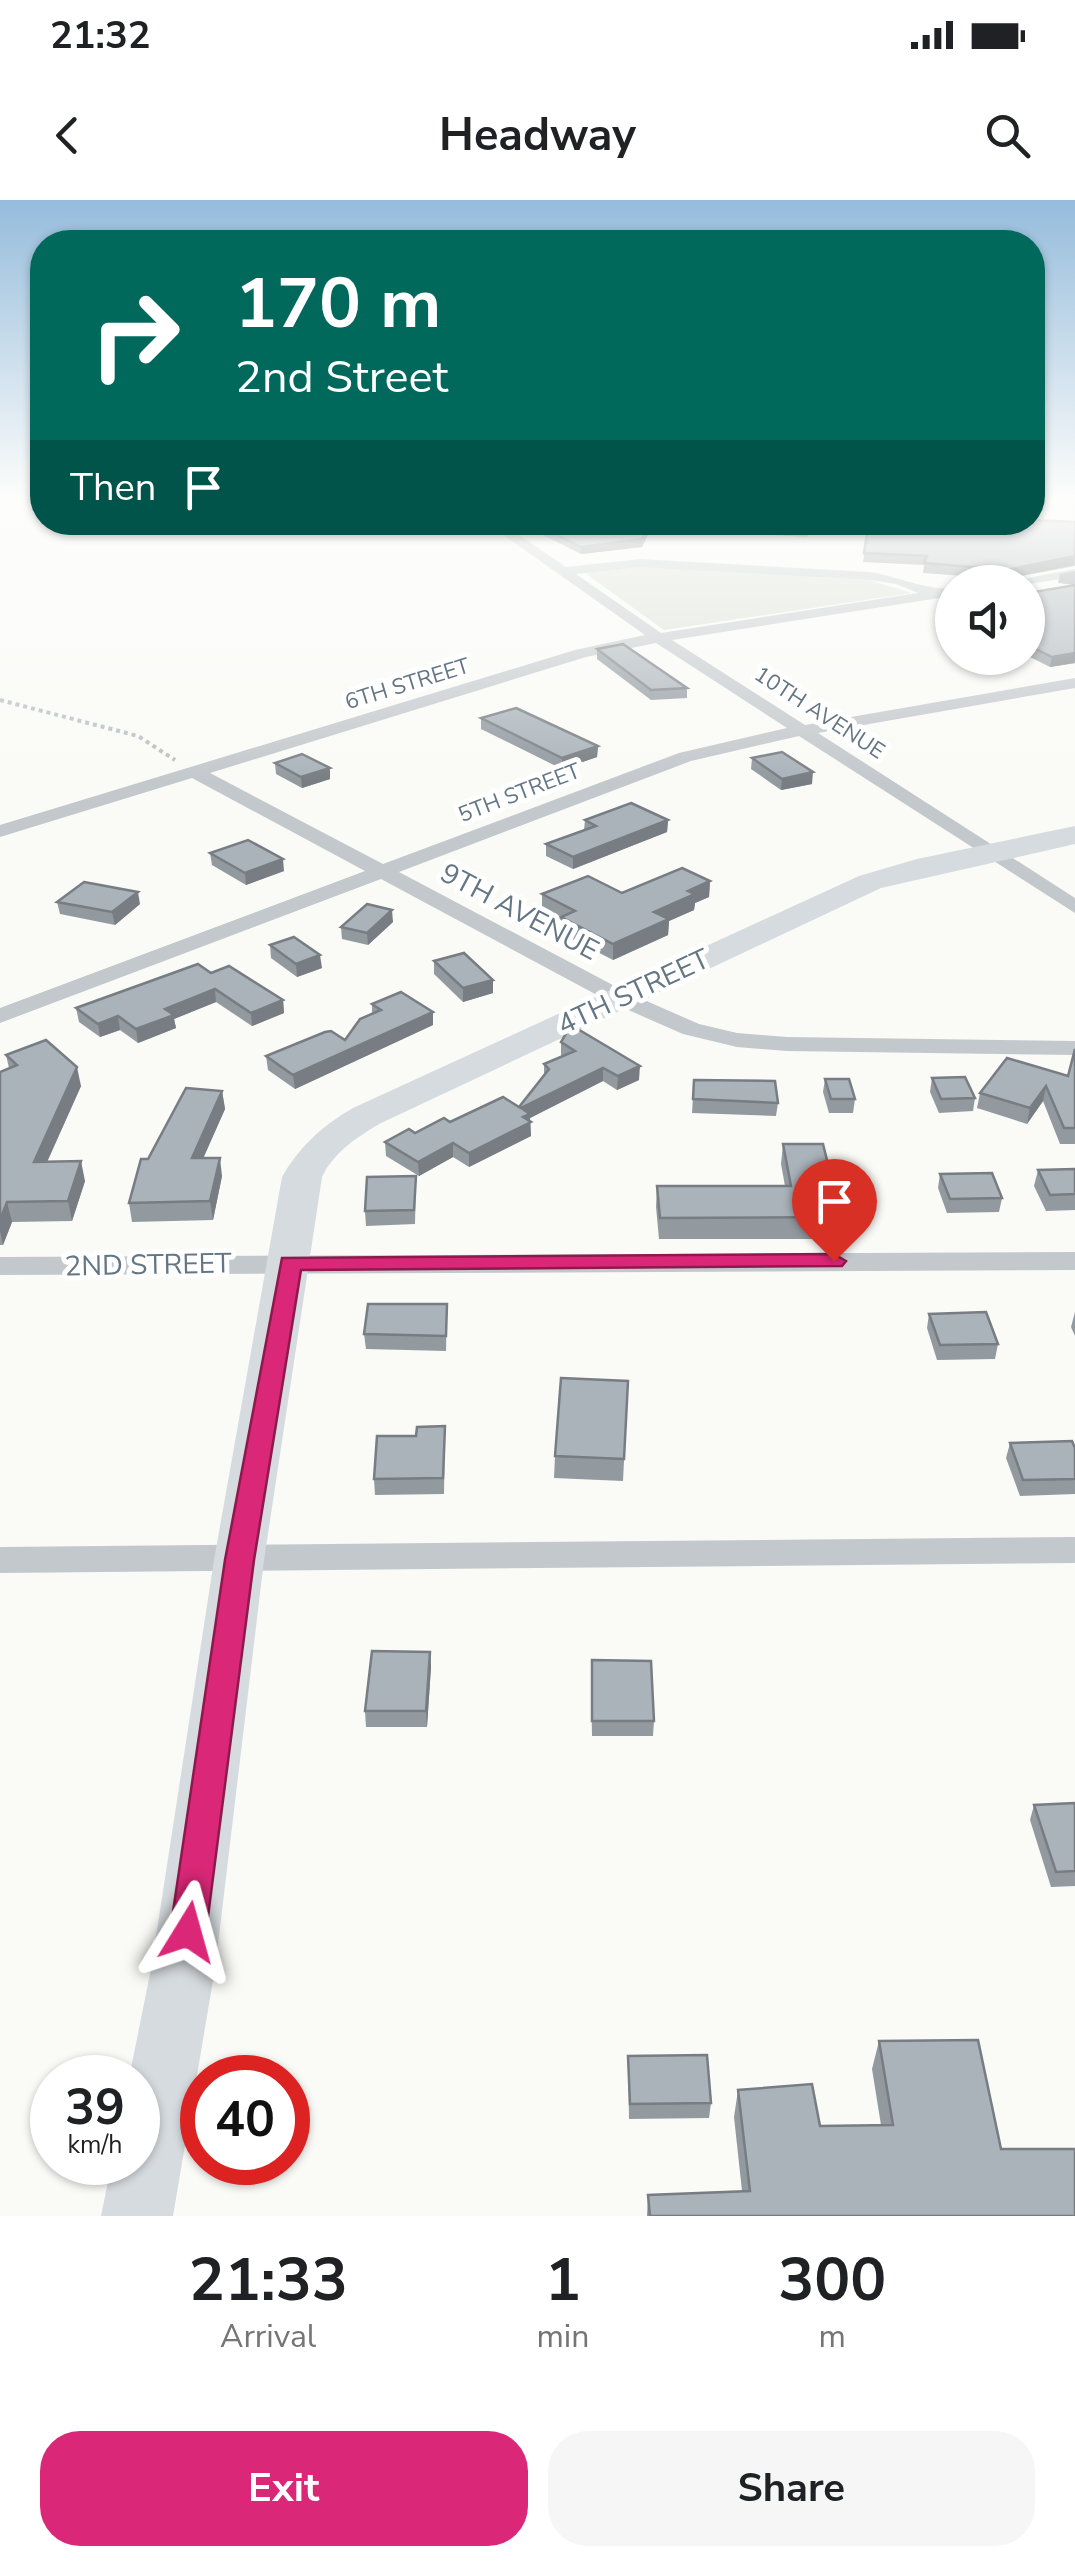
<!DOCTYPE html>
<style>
body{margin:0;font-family:"Nunito Sans",sans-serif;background:#f6f6f6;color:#202124;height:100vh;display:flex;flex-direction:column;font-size:38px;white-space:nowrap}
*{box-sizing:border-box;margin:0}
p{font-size:32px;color:#757577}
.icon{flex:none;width:55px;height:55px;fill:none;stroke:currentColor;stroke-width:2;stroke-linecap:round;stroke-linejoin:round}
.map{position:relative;height:2016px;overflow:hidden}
.drawer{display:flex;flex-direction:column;background:#fff;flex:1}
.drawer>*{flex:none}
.banner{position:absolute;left:30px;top:30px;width:1015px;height:305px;border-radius:40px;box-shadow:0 2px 8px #0004;background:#00695c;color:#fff;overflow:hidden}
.controls{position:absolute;left:935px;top:365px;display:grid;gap:20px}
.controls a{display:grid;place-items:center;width:110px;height:110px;border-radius:50%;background:#fff;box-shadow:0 2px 8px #0004;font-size:50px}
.speed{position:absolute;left:30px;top:1855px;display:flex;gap:20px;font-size:50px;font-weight:700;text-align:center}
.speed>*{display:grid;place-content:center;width:130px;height:130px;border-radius:50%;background:#fff;box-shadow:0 2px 8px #0004;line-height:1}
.speed small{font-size:25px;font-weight:400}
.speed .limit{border:15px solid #d22;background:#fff;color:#111}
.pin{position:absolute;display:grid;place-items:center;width:85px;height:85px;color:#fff;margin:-102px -42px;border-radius:50% 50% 50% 0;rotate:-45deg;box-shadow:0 0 10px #0007}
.pin .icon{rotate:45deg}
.me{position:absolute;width:110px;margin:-55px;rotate:8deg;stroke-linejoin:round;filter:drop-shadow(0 0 8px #0008)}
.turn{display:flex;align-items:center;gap:35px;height:210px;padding:0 40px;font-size:45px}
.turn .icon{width:130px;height:130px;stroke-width:2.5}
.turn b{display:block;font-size:70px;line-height:85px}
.then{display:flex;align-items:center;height:95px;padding:0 40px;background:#0003;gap:20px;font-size:38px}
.eta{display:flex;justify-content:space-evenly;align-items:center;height:170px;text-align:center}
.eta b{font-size:60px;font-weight:700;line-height:70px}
.action{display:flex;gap:20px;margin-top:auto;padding:20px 40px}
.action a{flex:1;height:115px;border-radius:40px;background:#db2777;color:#fff;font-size:40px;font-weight:700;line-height:115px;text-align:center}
.action a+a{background:#f6f6f6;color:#202124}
.status{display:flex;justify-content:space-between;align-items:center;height:70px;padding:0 50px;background:#fff;direction:ltr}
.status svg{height:28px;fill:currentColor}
header{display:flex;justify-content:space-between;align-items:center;height:130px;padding:0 40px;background:#fff;font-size:45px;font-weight:700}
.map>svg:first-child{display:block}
.green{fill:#dadfd6}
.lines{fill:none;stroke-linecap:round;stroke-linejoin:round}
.path{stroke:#bbbfc2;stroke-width:4;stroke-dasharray:4 4;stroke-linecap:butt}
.street{fill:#c3c8cc;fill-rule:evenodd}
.secondary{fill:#d6dbdf;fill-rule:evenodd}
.wall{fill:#929aa0}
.shaded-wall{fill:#777d82}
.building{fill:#aab3ba;stroke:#777d82;stroke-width:2.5}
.route{fill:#db2777;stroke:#8e194d;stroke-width:2.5}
.labels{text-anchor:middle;stroke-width:10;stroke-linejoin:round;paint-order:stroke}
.far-street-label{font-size:22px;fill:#647684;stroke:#fff}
.street-label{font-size:28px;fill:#647684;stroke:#fff}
</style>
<div class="status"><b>21:32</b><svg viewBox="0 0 49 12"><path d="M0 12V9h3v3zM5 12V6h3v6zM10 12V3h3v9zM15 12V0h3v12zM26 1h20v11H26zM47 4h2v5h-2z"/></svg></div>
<header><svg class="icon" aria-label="back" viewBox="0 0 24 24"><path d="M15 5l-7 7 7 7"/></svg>Headway<svg class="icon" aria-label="search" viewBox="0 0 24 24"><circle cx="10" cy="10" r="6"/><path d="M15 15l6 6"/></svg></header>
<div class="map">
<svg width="1075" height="2016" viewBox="0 0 1075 2016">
<rect width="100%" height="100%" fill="#fafaf7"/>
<polygon class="green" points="638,366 869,380 912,393 664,430 585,373"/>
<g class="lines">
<polyline class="path" points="0,500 138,536 175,560"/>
<g class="street">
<path d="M 485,322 L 500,322 L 566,367 L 640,359 L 870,372 C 897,376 927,391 952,388 L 952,396 L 672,440 L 805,525 L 1075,478 L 1075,488 L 818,533 L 1075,698 L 1075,713 L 799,536 L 691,561 L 399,672 L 626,792 L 699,824 L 737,833 L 787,837 L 1075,841 L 1075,855 L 787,851 L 737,847 L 683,834 L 610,802 L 381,679 L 0,823 L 0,808 L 365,671 L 192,578 L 0,637 L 0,625 L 575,450 L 645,435 ZM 640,367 L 870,380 L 896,384 L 918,393 L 661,433 L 576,374 ZM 656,443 L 787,528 L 679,553 L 383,664 L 210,573 L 586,457 Z"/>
<polygon points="1075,369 1075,377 1028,384 1007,382"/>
<polygon points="1075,1052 1075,1070 0,1075 0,1057"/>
<polygon points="1075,1337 1075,1363 0,1373 0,1347"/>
</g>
<path class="secondary" d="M 1075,626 L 1075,644 L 881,688 L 379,924 C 356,938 334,952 322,977 L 264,1360 L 215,1769 L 173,2016 L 101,2016 L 112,1962 L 138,1962 L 138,1878 L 129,1878 L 151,1769 L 214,1360 L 282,977 C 300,946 322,926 353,908 L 859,676 L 917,659 Z"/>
</g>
<g class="wall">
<polygon points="517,322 654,322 642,347 581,354"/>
<polygon points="718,322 810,322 807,337 717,332"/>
<polygon points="869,322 1075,322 1075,366 1005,379 923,373 924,365 863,362"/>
<polygon points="1075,371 1075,385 1058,383 1060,374"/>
<polygon points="1075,385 1075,463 1050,467 1028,456 1028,393"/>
<polygon points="948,405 952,405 952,419 946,415"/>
<polygon points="597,449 687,488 687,498 651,500 597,459"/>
<polygon points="481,518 598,546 597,557 562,569 481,529"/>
<polygon points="752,558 812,584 781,590 751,569"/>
<polygon points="275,563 330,568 330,579 302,588 276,574"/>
<polygon points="585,620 668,620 667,632 573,669 546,656 546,644 584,630"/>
<polygon points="210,653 284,671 246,685 212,665"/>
<polygon points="710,681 709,697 695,703 694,710 669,721 668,735 613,760 561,733 561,720 542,710 542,694 622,693"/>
<polygon points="57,702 140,704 115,725 60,714"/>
<polygon points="393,722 368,745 342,739 341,727"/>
<polygon points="270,745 322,768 297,777 271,758"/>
<polygon points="434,761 493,780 493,793 463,802 434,774"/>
<polygon points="211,773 283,800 284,813 252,826 216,802 174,819 176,828 138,843 120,830 100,837 79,822 76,808"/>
<polygon points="372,804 433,825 295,889 268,870 266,856 345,840 372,814"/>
<polygon points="561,842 639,880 617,890 603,881 530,918 531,936 469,967 453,957 419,976 386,956 385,942 450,922 519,907 544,876 544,864 562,856 561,855"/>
<polygon points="1075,849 1075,944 1060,944 1043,901 1027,924 977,908 980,893 1068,876"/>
<polygon points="6,855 81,886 47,962 85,981 72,1021 12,1022 3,1045 0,1045 0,872 9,868"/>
<polygon points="932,878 975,898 973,911 939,913 930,892"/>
<polygon points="825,879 855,899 853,913 829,913 823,892"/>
<polygon points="694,880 778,903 776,916 692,913"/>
<polygon points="222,891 225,909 203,958 222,976 213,1020 132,1022 129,1003 148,959"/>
<polygon points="783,944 841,1017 838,1039 659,1039 656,1007 657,986 785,986 781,964"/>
<polygon points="1075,969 1075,1010 1046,1011 1034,986 1038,970"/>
<polygon points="940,974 1002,998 999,1012 947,1013 938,988"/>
<polygon points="416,976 415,1024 366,1026 365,1011"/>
<polygon points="447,1104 446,1151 366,1149 364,1134"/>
<polygon points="1075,1112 1075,1136 1071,1127"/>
<polygon points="929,1114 998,1144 995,1159 937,1160 927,1128"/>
<polygon points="628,1181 623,1281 554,1278 555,1256"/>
<polygon points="445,1226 444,1294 375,1295 374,1279 416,1236"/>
<polygon points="1010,1243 1075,1248 1075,1294 1020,1296 1006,1258"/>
<polygon points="430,1452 431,1467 427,1527 366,1527 365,1511"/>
<polygon points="591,1476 654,1521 653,1536 592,1536"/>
<polygon points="1075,1603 1075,1686 1051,1687 1030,1620 1034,1605"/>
<polygon points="879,1841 1075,2016 647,2016 648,1995 742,1991 734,1917 738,1890 820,1926 881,1925 872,1869"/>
<polygon points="628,1856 711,1903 709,1918 629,1919"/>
</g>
<g class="shaded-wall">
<polygon points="650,322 654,322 642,347 581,354 581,347"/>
<polygon points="1075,356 1074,365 1005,379 1007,370"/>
<polygon points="1075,453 1075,463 1050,467 1052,457"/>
<polygon points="598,546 597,557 562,569 562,558"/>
<polygon points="330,568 330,579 302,588 301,577"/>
<polygon points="813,572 812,584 781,590 782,579"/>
<polygon points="668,620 667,632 573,669 573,657"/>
<polygon points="283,659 284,671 246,685 245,673"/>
<polygon points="710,681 709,697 695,703 694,710 669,721 668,735 613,760 613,744 654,712 688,691"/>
<polygon points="138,692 140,704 115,725 112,712"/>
<polygon points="392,710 393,722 368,745 367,733"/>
<polygon points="320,755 322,768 297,777 296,764"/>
<polygon points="493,780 493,793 463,802 463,788"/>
<polygon points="215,789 216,802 174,819 176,828 138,843 136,829 165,809"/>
<polygon points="283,800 284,813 252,826 251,813"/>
<polygon points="433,812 433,825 295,889 293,875"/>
<polygon points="118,816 120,830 100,837 98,824"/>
<polygon points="640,866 639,880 617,890 618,876"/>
<polygon points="77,867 81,886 38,982 34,962"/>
<polygon points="603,868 603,881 530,918 531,936 469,967 469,953 521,908"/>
<polygon points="1046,886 1043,901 1027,924 1030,908"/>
<polygon points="222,891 225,909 195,977 192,958"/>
<polygon points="453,943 453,957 419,976 418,962"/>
<polygon points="220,958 222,976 213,1020 210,1001"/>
<polygon points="81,961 85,981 72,1021 68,1001"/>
<polygon points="7,1002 12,1022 3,1045 0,1031 0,1020"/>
<polygon points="430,1452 431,1467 427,1527 426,1511"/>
</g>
<g class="building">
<polygon points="1032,320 1075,322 1075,356 1007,370 924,363 927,356 864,353 869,322 1032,322"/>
<polygon points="532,322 650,322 642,339 581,347"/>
<polygon points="718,322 809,322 807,330 717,325"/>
<polygon points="1075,385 1075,453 1052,457 1028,445 1028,393"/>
<polygon points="623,444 687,488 651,490 597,449"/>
<polygon points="516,508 598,546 562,558 481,518"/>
<polygon points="782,552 813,572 782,579 752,558"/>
<polygon points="302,554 330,568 301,577 275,563"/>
<polygon points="631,603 668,620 573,657 546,644 596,626 585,620"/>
<polygon points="248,640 283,659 245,673 210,653"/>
<polygon points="682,668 710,681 688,691 695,694 654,712 669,719 613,744 561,717 575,711 542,694 588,676 622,693"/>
<polygon points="84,682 138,692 112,712 57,702"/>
<polygon points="367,704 392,710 367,733 341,727"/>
<polygon points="294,737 320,755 296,764 270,745"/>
<polygon points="464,753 493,780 463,788 434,761"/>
<polygon points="198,764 211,773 229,766 283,800 251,813 215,789 165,809 174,815 136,829 118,816 98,824 76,808"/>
<polygon points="401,792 433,812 293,875 266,856 325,832 331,831 345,840 360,819 381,810 372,804"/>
<polygon points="571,825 640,866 618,876 603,868 521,908 530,914 523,917 531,922 469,953 453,943 418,962 385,942 409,929 415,933 444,918 450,922 503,897 519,907 549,869 544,864 575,851 561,842"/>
<polygon points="46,840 77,867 34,962 81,961 68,1001 7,1002 0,1020 0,872 17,865 6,855"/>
<polygon points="1075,849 1075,928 1064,928 1046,886 1030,908 980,893 1007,858 1068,876"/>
<polygon points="965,877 975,898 941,899 932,878"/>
<polygon points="825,879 849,879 855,899 831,899"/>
<polygon points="694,880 775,881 778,903 693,899"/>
<polygon points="186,888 222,891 192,958 220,958 210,1001 129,1003 141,959 148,959"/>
<polygon points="783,944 823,944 841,1017 660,1018 657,986 791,986"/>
<polygon points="1075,969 1075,994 1050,995 1038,970"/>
<polygon points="992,973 1002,998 950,999 940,974"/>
<polygon points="416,976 414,1010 365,1011 367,977"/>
<polygon points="368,1104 447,1104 446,1136 364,1134"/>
<polygon points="986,1112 998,1144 940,1145 929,1114"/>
<polygon points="561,1178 628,1181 624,1259 555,1256"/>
<polygon points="445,1226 443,1278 374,1279 377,1236 416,1236 417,1227"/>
<polygon points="1072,1241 1075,1248 1075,1279 1023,1280 1010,1243"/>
<polygon points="372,1451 430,1452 426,1511 365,1511"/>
<polygon points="592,1460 651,1461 654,1521 592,1521"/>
<polygon points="1075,1603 1075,1671 1056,1672 1034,1605"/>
<polygon points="978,1840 1001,1949 1075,1949 1075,2016 650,2016 648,1995 750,1991 738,1890 812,1884 820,1926 893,1925 879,1841"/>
<polygon points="707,1855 711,1903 630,1904 628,1856"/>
</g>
<linearGradient id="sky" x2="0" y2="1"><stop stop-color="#95bcdc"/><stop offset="0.51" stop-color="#fdfdfb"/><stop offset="1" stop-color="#fdfdfb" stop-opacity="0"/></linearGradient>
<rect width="1075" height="583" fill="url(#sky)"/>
<polygon class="route" points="834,1054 846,1061 842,1066 301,1070 254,1360 206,1732 201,1744 188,1749 175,1744 170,1732 225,1360 282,1058"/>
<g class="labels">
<g class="far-street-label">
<text transform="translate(407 483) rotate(-17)" y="8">6TH STREET</text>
<text transform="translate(820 512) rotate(33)" y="8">10TH AVENUE</text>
<text transform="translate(519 592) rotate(-21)" y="8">5TH STREET</text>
</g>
<g class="street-label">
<text transform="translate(520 711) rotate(28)" y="10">9TH AVENUE</text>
<text transform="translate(633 791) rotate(-25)" y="10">4TH STREET</text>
<text transform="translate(148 1064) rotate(-1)" y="10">2ND STREET</text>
</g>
</g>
</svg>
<div class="controls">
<a><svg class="icon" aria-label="sound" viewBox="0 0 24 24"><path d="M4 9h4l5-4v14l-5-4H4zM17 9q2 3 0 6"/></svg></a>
</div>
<div class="speed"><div>39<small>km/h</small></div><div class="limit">40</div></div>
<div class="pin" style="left:834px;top:1061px;background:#d93025"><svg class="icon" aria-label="arrive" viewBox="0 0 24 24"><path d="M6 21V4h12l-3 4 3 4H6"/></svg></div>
<svg class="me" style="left:188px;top:1732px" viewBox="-20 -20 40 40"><path d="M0-17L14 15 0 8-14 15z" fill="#db2777" stroke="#fff" stroke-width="4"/></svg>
<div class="banner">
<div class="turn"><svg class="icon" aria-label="right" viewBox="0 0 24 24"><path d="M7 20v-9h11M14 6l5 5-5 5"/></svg><div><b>170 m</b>2nd Street</div></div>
<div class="then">Then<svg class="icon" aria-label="arrive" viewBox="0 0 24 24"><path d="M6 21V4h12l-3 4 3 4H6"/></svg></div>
</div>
</div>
<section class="drawer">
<div class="eta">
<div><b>21:33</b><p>Arrival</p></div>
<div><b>1</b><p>min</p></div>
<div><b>300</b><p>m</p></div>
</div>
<div class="action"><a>Exit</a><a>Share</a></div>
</section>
